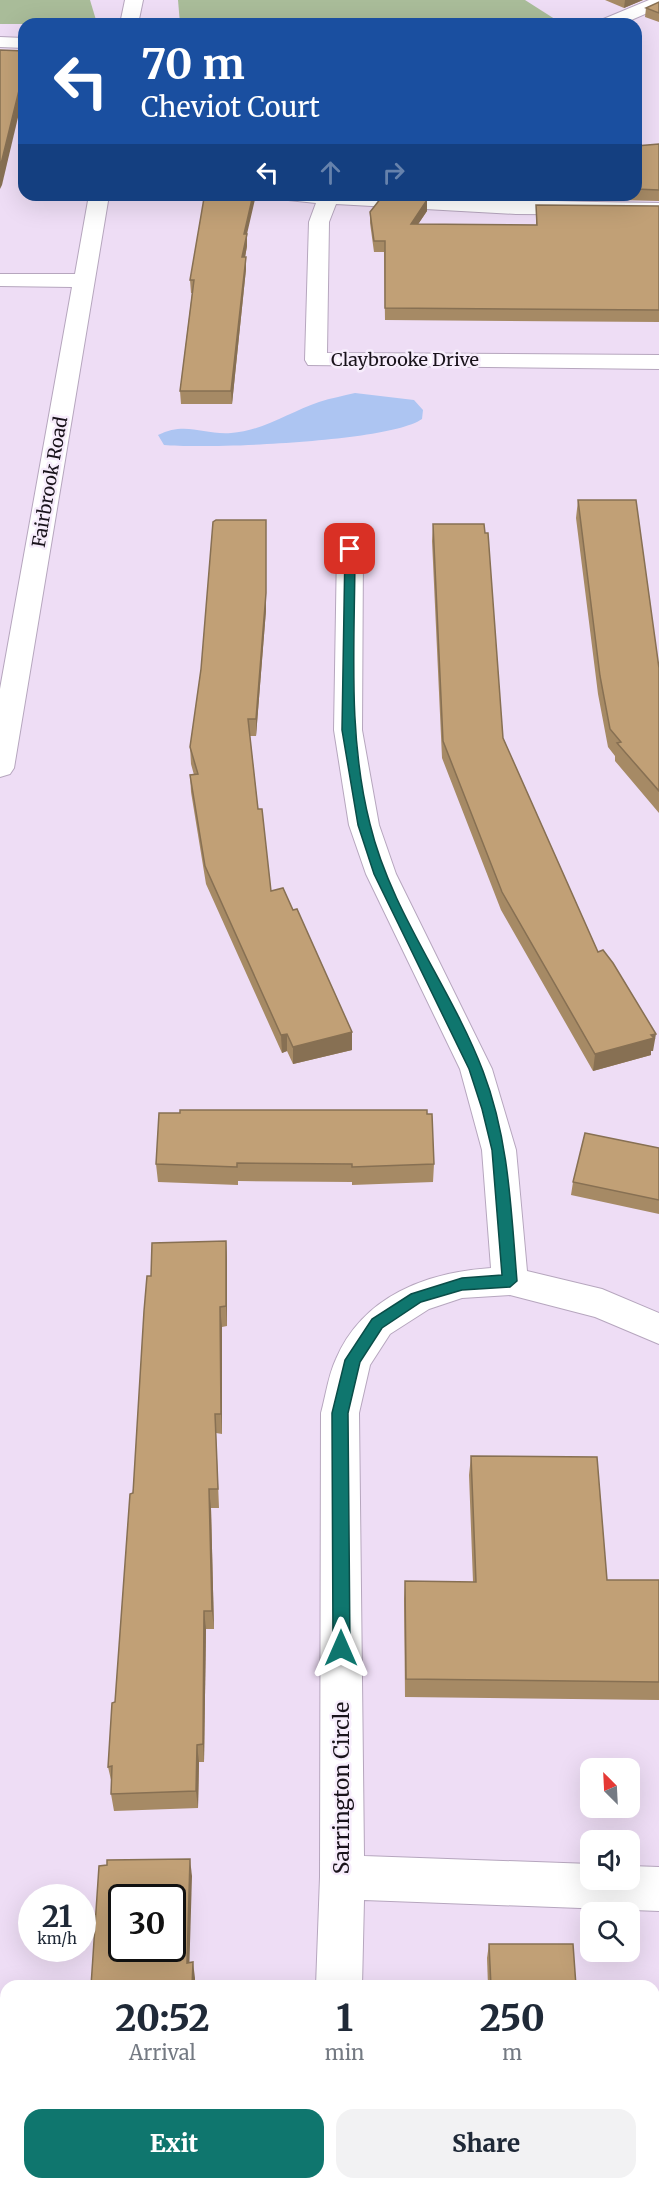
<!DOCTYPE html>
<style>
body{margin:0;font-family:Merriweather,serif;background:#f2f2f3;color:#1f2937;height:100vh;display:flex;flex-direction:column;font-size:22px;white-space:nowrap}
*{box-sizing:border-box;margin:0}
p{font-size:20px;color:#747a83}
.icon{flex:none;width:33px;height:33px;fill:none;stroke:currentColor;stroke-width:2;stroke-linecap:round;stroke-linejoin:round}
.map{position:relative;flex:1;overflow:hidden}
.sheet{position:absolute;left:0px;top:1980px;width:660px;height:210px;display:flex;flex-direction:column;background:#fff;border-radius:18px 18px 0 0;box-shadow:0 6px 24px #0002}
.sheet>*{flex:none}
.guide{position:absolute;left:18px;top:18px;width:624px;height:183px;border-radius:18px;box-shadow:0 6px 24px #0002;background:#1a4fa0;color:#fff;overflow:hidden}
.needle{width:39px;rotate:336deg}
.controls{position:absolute;left:580px;top:1758px;display:grid;gap:12px}
.controls a{display:grid;place-items:center;width:60px;height:60px;border-radius:12px;background:#fff;box-shadow:0 6px 24px #0002;font-size:30px}
.speed{position:absolute;left:18px;top:1884px;display:flex;gap:12px;font-size:30px;font-weight:700;text-align:center}
.speed>*{display:grid;place-content:center;width:78px;height:78px;border-radius:50%;background:#fff;box-shadow:0 6px 24px #0002;line-height:1}
.speed small{font-size:15px;font-weight:400}
.speed .limit{border:3px solid #111;border-radius:9px;background:#fff;color:#111}
.pin{position:absolute;display:grid;place-items:center;width:51px;height:51px;color:#fff;margin:-26px;border-radius:12px;box-shadow:0 3px 9px #0006}
.me{position:absolute;width:66px;margin:-33px;rotate:0deg;stroke-linejoin:round;filter:drop-shadow(0 0 4px #0008)}
.turn{display:flex;align-items:center;gap:21px;height:126px;padding:0 24px;font-size:27px}
.turn .icon{width:78px;height:78px;stroke-width:2.5}
.turn b{display:block;font-size:42px;line-height:51px}
.lanes{display:flex;align-items:center;height:57px;padding:0 24px;background:#0003;justify-content:center;gap:30px;direction:ltr}
.lanes .off{opacity:.35}
.eta{display:flex;justify-content:space-evenly;align-items:center;height:102px;text-align:center}
.eta b{font-size:36px;font-weight:800;line-height:42px}
.primary-button{display:flex;gap:12px;margin-top:auto;padding:12px 24px}
.primary-button a{flex:1;height:69px;border-radius:18px;background:#0f766e;color:#fff;font-size:24px;font-weight:800;line-height:69px;text-align:center}
.primary-button a+a{background:#f2f2f3;color:#1f2937}
.map>svg:first-child{display:block}
.green{fill:#a9bc99}
.water{fill:#adc5f2}
.lines{fill:none;stroke-linecap:round;stroke-linejoin:round}
.minor-casing{stroke:#b6a6be;stroke-width:2}
.minor{fill:#fff;fill-rule:evenodd}
.wall{fill:#a68a65}
.shaded-wall{fill:#877053}
.building{fill:#c1a076;stroke:#877053;stroke-width:1.5;fill-rule:evenodd}
.route{fill:#0f766e;stroke:#0a4d48;stroke-width:1.5}
.labels{text-anchor:middle;stroke-width:5;stroke-linejoin:round;paint-order:stroke}
.far-street-label{font-size:18px;fill:#19131b;stroke:#f7edfc}
.street-label{font-size:21px;fill:#19131b;stroke:#f7edfc}
</style>
<div class="map">
<svg width="659" height="2190" viewBox="0 0 659 2190">
<rect width="100%" height="100%" fill="#eeddf5"/>
<g class="green">
<polygon points="0,0 90,0 96,20 83,24 0,24"/>
<polygon points="178,0 525,0 561,23 180,24"/>
</g>
<path class="water" d="M 355,393 L 414,400 L 423,410 L 422,419 C 390,442 209,449 164,445 L 158,435 C 186,421 203,435 231,433 C 262,431 290,412 319,402 C 331,398 343,396 355,393 Z"/>
<g class="lines">
<g class="minor-casing">
<g id="minor">
<polygon points="125,0 143,0 138,24 120,24"/>
<polygon points="649,0 659,0 659,8 622,24 598,24 601,20"/>
<polygon points="0,37 24,38 24,48 0,47"/>
<polygon points="89,195 109,195 14,768 10,774 0,777 0,689 72,287 0,286 0,274 75,274"/>
<path d="M 276,195 C 404,195 531,202 659,203 L 659,215 L 516,214 L 336,204 L 329,222 L 327,353 L 659,355 L 659,369 L 308,365 L 305,360 L 309,222 L 316,203 L 279,199 Z"/>
<path d="M 350,541 L 359,544 L 363,549 L 362,730 L 379,825 L 396,874 L 492,1069 L 516,1150 L 527,1271 L 602,1289 L 659,1313 L 659,1344 L 595,1317 L 510,1295 L 462,1298 L 429,1309 L 390,1334 L 370,1365 L 359,1413 L 364,1856 L 591,1864 L 591,1880 L 630,1880 L 630,1866 L 659,1867 L 659,1911 L 364,1900 L 362,1986 L 316,1986 L 320,1877 L 321,1413 C 326,1395 328,1376 336,1359 C 363,1296 427,1272 491,1268 L 482,1150 L 460,1069 L 366,874 L 349,825 L 334,730 L 337,549 L 341,544 Z"/>
<rect x="310" y="2184" width="48" height="6"/>
</g>
</g>
<use href="#minor" class="minor"/>
</g>
<g class="wall">
<polygon points="605,0 643,0 624,8"/>
<polygon points="659,2 659,22 645,17 646,8"/>
<polygon points="659,144 659,201 535,198 535,195 636,195 636,146"/>
<polygon points="536,205 659,206 659,322 385,320 384,252 374,252 370,223 370,212 427,211 418,224 536,225"/>
<polygon points="247,234 247,246 245,257 246,269 232,404 181,404 180,391 192,293 191,293 190,280"/>
<polygon points="578,500 659,668 659,813 615,761 615,756 608,747 598,694 576,518"/>
<polygon points="266,520 266,610 256,736 250,736 258,809 271,891 352,1032 352,1050 293,1064 287,1051 282,1053 206,884 191,792 190,775 194,775 191,764 190,747"/>
<polygon points="433,524 503,738 598,952 653,1051 651,1051 651,1055 593,1071 501,910 442,758 432,541"/>
<polygon points="659,1148 659,1214 571,1195 573,1182"/>
<polygon points="156,1164 434,1164 433,1182 352,1185 352,1182 238,1181 238,1185 158,1182"/>
<polygon points="226,1241 227,1261 227,1326 222,1327 222,1434 216,1433 219,1508 211,1508 214,1629 206,1629 204,1762 199,1762 198,1808 114,1811 111,1794 112,1784 108,1767 115,1702 151,1276"/>
<polygon points="471,1456 607,1580 659,1580 659,1700 405,1697 404,1599 405,1581 473,1582 469,1475"/>
<polygon points="489,1944 576,1986 488,1986 487,1958"/>
<polygon points="490,2184 590,2184 591,2190 490,2190"/>
</g>
<g class="shaded-wall">
<polygon points="625,0 643,0 624,8"/>
<polygon points="24,70 24,92 2,185 0,189 0,168"/>
<polygon points="253,195 256,195 247,234 247,246 243,269 242,257 244,234"/>
<polygon points="427,200 427,211 411,235 411,224"/>
<polygon points="246,257 246,269 232,404 231,391"/>
<polygon points="266,520 266,610 256,736 256,719"/>
<polygon points="352,1032 352,1050 293,1064 293,1047"/>
<polygon points="287,1034 287,1051 282,1053 281,1035"/>
<polygon points="656,1034 653,1051 651,1051 651,1055 593,1071 595,1054"/>
<polygon points="226,1241 227,1261 227,1326 226,1306"/>
<polygon points="220,1307 222,1327 222,1434 221,1414"/>
<polygon points="209,1489 211,1508 214,1629 212,1611"/>
<polygon points="204,1611 206,1629 204,1762 203,1744"/>
<polygon points="197,1745 199,1762 198,1808 196,1791"/>
<polygon points="190,1859 192,1876 189,1978 187,1963"/>
<polygon points="193,1962 195,1978 195,1986 192,1986"/>
<rect x="183" y="2184" width="3" height="6"/>
</g>
<g class="building">
<polygon points="659,2 659,13 646,8"/>
<polygon points="0,50 24,51 24,70 0,168"/>
<polygon points="659,144 659,190 636,189 636,146"/>
<polygon points="207,195 253,195 244,234 247,234 242,257 246,257 231,391 180,391 194,280 190,280 204,198"/>
<polygon points="381,198 427,200 411,224 537,225 536,205 659,206 659,310 385,308 385,241 374,241 370,212"/>
<polygon points="578,500 636,500 659,668 659,791 617,743 621,742 610,729 600,676"/>
<polygon points="216,520 266,520 266,593 256,719 248,719 258,809 262,809 271,891 283,888 293,910 297,909 352,1032 293,1047 287,1034 281,1035 205,866 190,775 198,774 190,747 201,669 213,522"/>
<polygon points="433,524 484,524 485,533 488,533 503,738 598,952 603,950 613,963 656,1034 651,1035 654,1038 595,1054 502,892 443,741"/>
<polygon points="180,1110 427,1110 427,1114 432,1114 434,1164 352,1167 352,1164 237,1163 237,1167 156,1164 159,1113 180,1113"/>
<polygon points="585,1133 659,1148 659,1200 573,1182"/>
<polygon points="226,1241 226,1306 220,1307 221,1414 215,1414 218,1489 209,1489 212,1611 204,1611 203,1744 197,1745 196,1791 111,1794 112,1766 108,1767 112,1703 115,1702 130,1494 133,1493 144,1311 147,1276 151,1276 152,1243"/>
<polygon points="471,1456 597,1457 607,1580 659,1580 659,1682 406,1679 405,1581 476,1582"/>
<path d="M 190,1859 L 187,1963 L 193,1962 L 192,1986 L 91,1986 L 99,1866 L 107,1865 L 107,1860 ZM 122,1898 L 172,1898 L 172,1948 L 122,1948 Z"/>
<polygon points="489,1944 573,1944 576,1986 491,1986"/>
<rect x="72" y="2184" width="111" height="6"/>
<polygon points="493,2184 590,2184 591,2190 493,2190"/>
</g>
<path class="route" d="M 350,545 L 355,549 C 355,641 347,734 370,824 C 391,912 451,987 483,1071 C 509,1139 511,1209 517,1281 L 510,1287 L 462,1290 L 421,1302 L 382,1328 L 360,1362 L 348,1413 L 350,1648 L 347,1654 L 341,1656 L 335,1654 L 333,1648 L 332,1413 L 345,1360 L 372,1319 L 411,1294 L 462,1278 L 502,1275 L 492,1150 L 482,1109 L 469,1069 L 374,874 L 358,825 L 342,730 L 345,549 Z"/>
<g class="labels">
<g class="far-street-label">
<text x="405" y="366">Claybrooke Drive</text>
<text transform="translate(50 482) rotate(-80)" y="6">Fairbrook Road</text>
</g>
<g class="street-label">
<text transform="translate(342 1788) rotate(-90)" y="7">Sarrington Circle</text>
</g>
</g>
</svg>
<div class="controls">
<a><svg class="needle" viewBox="-14 -14 28 28"><path d="M0-13l5 13h-10z" fill="#e53935"/><path d="M0 13l5-13h-10z" fill="#747a83"/></svg></a>
<a><svg class="icon" aria-label="sound" viewBox="0 0 24 24"><path d="M4 9h4l5-4v14l-5-4H4zM17 9q2 3 0 6"/></svg></a>
<a><svg class="icon" aria-label="search" viewBox="0 0 24 24"><circle cx="10" cy="10" r="6"/><path d="M15 15l6 6"/></svg></a>
</div>
<div class="speed"><div>21<small>km/h</small></div><div class="limit">30</div></div>
<div class="pin" style="left:350px;top:549px;background:#d93025"><svg class="icon" aria-label="arrive" viewBox="0 0 24 24"><path d="M6 21V4h12l-3 4 3 4H6"/></svg></div>
<svg class="me" style="left:341px;top:1648px" viewBox="-20 -20 40 40"><path d="M0-17L14 15 0 8-14 15z" fill="#0f766e" stroke="#fff" stroke-width="4"/></svg>
<div class="guide">
<div class="turn"><svg class="icon" aria-label="left" viewBox="0 0 24 24"><path d="M17 20v-9H6M10 6l-5 5 5 5"/></svg><div><b>70 m</b>Cheviot Court</div></div>
<div class="lanes"><svg class="icon" aria-label="left" viewBox="0 0 24 24"><path d="M17 20v-9H6M10 6l-5 5 5 5"/></svg><svg class="icon off" aria-label="ahead" viewBox="0 0 24 24"><path d="M12 20V5M6 11l6-6 6 6"/></svg><svg class="icon off" aria-label="right" viewBox="0 0 24 24"><path d="M7 20v-9h11M14 6l5 5-5 5"/></svg></div>
</div>
<section class="sheet">
<div class="eta">
<div><b>20:52</b><p>Arrival</p></div>
<div><b>1</b><p>min</p></div>
<div><b>250</b><p>m</p></div>
</div>
<div class="primary-button"><a>Exit</a><a>Share</a></div>
</section>
</div>
